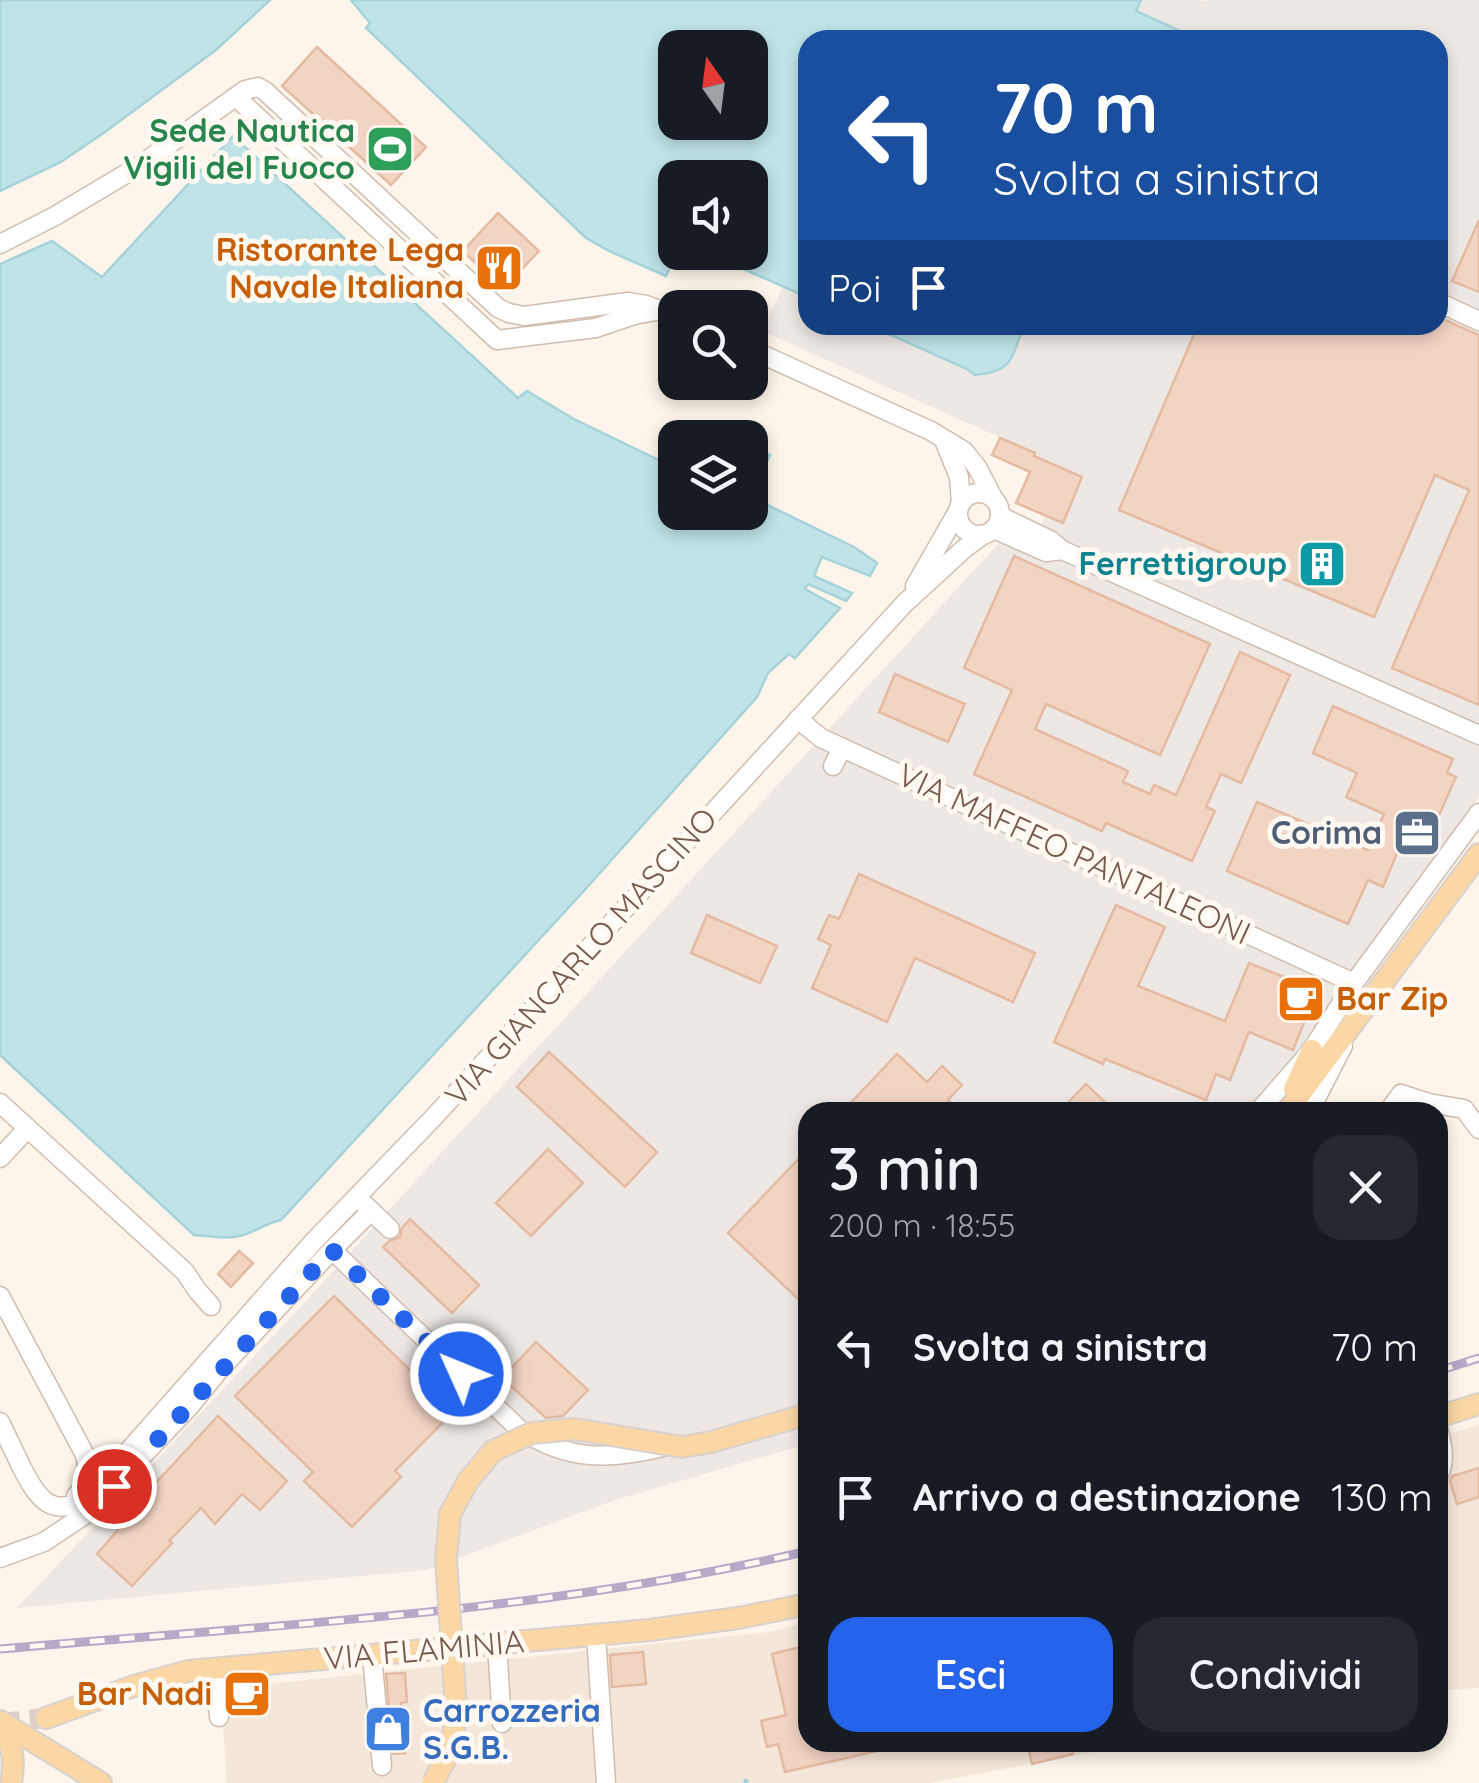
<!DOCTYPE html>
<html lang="it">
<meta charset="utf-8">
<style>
body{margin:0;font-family:Quicksand,sans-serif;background:#242831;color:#f1f3f6;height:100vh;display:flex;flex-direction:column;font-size:38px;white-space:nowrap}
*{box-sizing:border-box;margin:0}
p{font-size:32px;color:#9ea1a6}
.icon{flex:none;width:55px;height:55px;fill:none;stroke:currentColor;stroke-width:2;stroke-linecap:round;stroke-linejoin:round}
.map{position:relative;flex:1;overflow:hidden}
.details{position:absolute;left:798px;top:1102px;width:650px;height:650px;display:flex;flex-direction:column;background:#171b24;border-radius:30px;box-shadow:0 5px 15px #0003}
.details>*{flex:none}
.hud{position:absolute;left:798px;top:30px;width:650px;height:305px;border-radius:30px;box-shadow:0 5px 15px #0003;background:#1a4fa0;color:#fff;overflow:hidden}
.needle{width:65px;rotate:346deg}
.fabs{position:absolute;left:658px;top:30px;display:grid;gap:20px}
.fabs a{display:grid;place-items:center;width:110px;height:110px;border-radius:20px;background:#171b24;box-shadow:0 5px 15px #0003;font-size:50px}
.pin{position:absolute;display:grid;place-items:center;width:85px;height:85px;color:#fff;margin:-42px;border:5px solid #fff;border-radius:50%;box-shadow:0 2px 10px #0007}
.me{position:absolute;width:110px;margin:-55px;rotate:314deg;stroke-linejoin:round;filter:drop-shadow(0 0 8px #0008)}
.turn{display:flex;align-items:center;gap:35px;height:210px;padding:0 30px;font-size:45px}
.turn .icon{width:130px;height:130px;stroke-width:2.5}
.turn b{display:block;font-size:70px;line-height:85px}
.then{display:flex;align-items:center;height:95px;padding:0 30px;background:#0003;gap:20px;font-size:38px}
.round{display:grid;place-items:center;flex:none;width:105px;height:105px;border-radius:30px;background:#242831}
.overview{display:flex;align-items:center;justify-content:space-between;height:170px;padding:0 30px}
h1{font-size:60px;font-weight:600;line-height:75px}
.primary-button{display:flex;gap:20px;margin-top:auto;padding:20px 30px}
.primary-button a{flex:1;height:115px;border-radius:30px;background:#2563eb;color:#fff;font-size:40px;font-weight:600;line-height:115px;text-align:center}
.primary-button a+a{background:#242831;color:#f1f3f6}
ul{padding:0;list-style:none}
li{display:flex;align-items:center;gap:30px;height:150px;padding:0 30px}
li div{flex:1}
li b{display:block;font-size:38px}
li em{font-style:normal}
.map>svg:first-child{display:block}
.residential{fill:#f4e7da}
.industrial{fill:#eee8e4}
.water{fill:#bfe3e7;stroke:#a5d3d9;stroke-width:2.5;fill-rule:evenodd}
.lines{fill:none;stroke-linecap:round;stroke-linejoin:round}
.stream{stroke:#a5d3d9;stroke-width:5}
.building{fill:#f2d4c3;stroke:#e5baa3;stroke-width:2.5}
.major-tunnel{stroke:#dccec4;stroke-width:20;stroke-dasharray:20 10;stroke-linecap:butt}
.minor-casing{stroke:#d0bdb0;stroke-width:21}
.major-casing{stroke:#d9d1cd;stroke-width:24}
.minor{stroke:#fff;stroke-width:18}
.major{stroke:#fad7a5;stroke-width:20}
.rail-casing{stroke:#b8a8c8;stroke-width:9}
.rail{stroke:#fff9f2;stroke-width:5;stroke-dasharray:15;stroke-linecap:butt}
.major-bridge-casing{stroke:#d9d1cd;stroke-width:24;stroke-linecap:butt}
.major-bridge{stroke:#fad7a5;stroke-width:20}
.route{stroke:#2563eb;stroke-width:18;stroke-dasharray:0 32.4}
.labels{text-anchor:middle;stroke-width:10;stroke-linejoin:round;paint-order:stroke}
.leisure-label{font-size:32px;font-weight:bold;fill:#27864d;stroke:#fff9f2;text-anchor:end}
.food-label{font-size:32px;font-weight:bold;fill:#c56008;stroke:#fff9f2;text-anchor:end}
.culture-label{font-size:32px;font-weight:bold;fill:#0d838f;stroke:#fff9f2;text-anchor:end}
.service-label{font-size:32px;font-weight:bold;fill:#4e5e75;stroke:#fff9f2;text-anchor:end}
.street-label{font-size:32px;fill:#795b4d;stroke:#fff9f2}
.shop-label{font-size:32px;font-weight:bold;fill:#366cbe;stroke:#fff9f2;text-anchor:start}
</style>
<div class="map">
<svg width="1479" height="1783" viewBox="0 0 1479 1783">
<rect width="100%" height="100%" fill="#fdf5eb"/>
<g class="residential">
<polygon points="1479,1425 1479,1688 1443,1690 1438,1667 1438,1437"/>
<polygon points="807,1622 808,1742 1093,1742 1092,1752 929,1783 227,1783 220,1689 768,1632"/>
</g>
<polygon class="industrial" points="1141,0 1201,0 1206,2 1208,0 1479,0 1479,796 1297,1053 1246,1112 808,1112 807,1444 615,1500 426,1570 17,1608 292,1316 999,543 1009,542 1029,551 1045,516 1016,503 1035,453 762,331 783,286 807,297 808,325 869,325 967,369 975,375 1025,325 1438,325 1438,40 1187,40 1189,34 1136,11"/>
<g class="water">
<polygon points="0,0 270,0 216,50 105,132 61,162 0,191"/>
<path d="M 351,0 L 1141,0 L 1136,11 L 1189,35 L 1187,40 L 808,40 L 807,297 L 707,253 L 750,252 L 750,178 L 675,178 L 676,253 L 666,276 L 609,251 L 586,238 L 366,28 L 370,23 ZM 675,48 L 750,48 L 750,122 L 675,122 Z"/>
<path d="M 233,136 L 518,398 L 527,391 L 574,419 L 675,468 L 675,512 L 750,512 L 750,463 L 757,448 L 770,455 L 751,497 L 854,547 L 877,563 L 870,576 L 822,557 L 814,576 L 852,593 L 846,601 L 808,584 L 805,589 L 840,608 L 795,658 L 789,654 L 768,673 L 757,697 L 582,893 L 281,1220 C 267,1223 256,1231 243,1235 C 228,1240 209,1236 194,1235 L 0,1055 L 0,264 L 52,241 L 102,277 Z"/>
<path d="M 869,325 L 1025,325 C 1009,358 1017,370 975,375 L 967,369 Z"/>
</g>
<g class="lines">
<polyline class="stream" points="746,1781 746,1783"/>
</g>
<g class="building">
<polygon points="317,47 426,147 391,185 282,86"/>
<polygon points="498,213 539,251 503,289 463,251"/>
<polygon points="1479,220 1479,292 1452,281"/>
<polygon points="1438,317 1479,335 1479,705 1392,668 1469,490 1435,475 1374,617 1119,510 1198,325 1438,325"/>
<polygon points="1000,438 1035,453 1034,456 1082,477 1063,523 1016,503 1030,472 992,455"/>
<polygon points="1014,556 1210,644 1160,755 1046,704 1035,729 1128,771 1123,782 1150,794 1154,785 1176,795 1240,652 1290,675 1241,783 1221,774 1206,807 1215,811 1192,861 1106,823 1102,831 974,774 1012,690 964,668"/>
<polygon points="895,674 965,704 948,742 879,712"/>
<polygon points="1333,706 1453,759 1447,773 1456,777 1433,829 1423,825 1411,851 1400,846 1383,887 1368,880 1348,924 1227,871 1257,802 1368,850 1384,814 1346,797 1357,773 1313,753"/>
<polygon points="859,874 1035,953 1013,1002 915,958 887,1022 812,988 831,945 818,939 829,915 839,919"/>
<polygon points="1116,905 1165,927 1138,986 1225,1021 1249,963 1317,990 1293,1050 1249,1032 1230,1080 1216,1074 1206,1100 1105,1059 1103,1064 1054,1042"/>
<polygon points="707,915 777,946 760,983 691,953"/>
<polygon points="549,1052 657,1152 625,1187 517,1087"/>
<polygon points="897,1054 927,1082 942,1066 962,1085 948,1100 961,1112 842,1112"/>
<polygon points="1086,1084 1108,1105 1102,1112 1059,1112"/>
<polygon points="548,1149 583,1183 531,1236 496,1203"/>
<polygon points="808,1149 808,1308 728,1233"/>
<polygon points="410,1219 479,1285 452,1313 383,1247 389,1241 400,1237 402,1228"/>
<polygon points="239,1251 253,1263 231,1287 218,1274"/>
<polygon points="334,1296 453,1412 395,1471 401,1477 352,1527 304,1481 313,1472 235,1396"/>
<polygon points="536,1342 588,1390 563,1416 546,1418 502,1378"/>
<polygon points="218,1416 287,1481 260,1510 242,1494 215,1524 201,1508 169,1541 172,1543 132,1586 97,1554 142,1502 140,1500"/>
<polygon points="1479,1468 1479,1497 1457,1504 1450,1481 1452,1476"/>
<polygon points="808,1645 808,1742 889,1742 890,1748 785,1772 778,1744 767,1747 761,1721 786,1715 772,1654"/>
<polygon points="643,1652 646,1684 612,1687 610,1655"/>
<polygon points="405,1673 407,1702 401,1703 405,1753 393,1754 386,1674"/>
<polygon points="1027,1742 1071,1742 1073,1754 1032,1764"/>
</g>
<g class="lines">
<polyline class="major-tunnel" points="0,1723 46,1718"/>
<g class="minor-casing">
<g id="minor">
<polyline points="236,97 497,340 596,328 634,315 656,311"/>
<polyline points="0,244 55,216 139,166 245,90 258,87 265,91 498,308 509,313 524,316 628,302 646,305 675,316"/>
<polyline points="1438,302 1479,321"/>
<polyline points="750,349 931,431 964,451 977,467 993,498"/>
<polyline points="944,440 959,477 961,503"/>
<circle cx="979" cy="514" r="21"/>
<polyline points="1000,516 1050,540 1062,550 1479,735"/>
<polyline points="994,529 1046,552 1062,550"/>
<polyline points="915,586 958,511"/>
<polyline points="798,719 821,738 1354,983"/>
<polyline points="833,766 842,748"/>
<polyline points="0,1103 185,1272 197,1290 211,1306"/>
<polyline points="1258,1112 1312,1050 1354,983 1479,813"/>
<polyline points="1309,1112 1343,1046"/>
<polyline points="1388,1112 1401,1094 1429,1103 1464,1109 1479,1129"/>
<polyline points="0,1158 27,1129"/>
<polyline points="365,1205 390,1229"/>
<polyline points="332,1250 371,1211"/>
<path d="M 0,1296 L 84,1453 C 90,1470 89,1481 76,1496"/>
<path d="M 0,1422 C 7,1437 14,1451 21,1466 C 36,1495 50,1521 87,1498 L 314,1241 L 433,1118 L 905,603 L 965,548 L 983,535"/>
<path d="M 1438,1428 C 1443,1447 1446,1460 1438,1477"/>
<path d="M 0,1558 L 44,1542 L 89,1512 L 189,1407 L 220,1369 L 332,1250 L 519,1429 C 569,1462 611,1460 667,1446"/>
<polyline points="596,1636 606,1783"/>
<polyline points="497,1644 502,1723"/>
<polyline points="372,1654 382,1766"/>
<polyline points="215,1668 219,1717"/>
</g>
</g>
<g class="major-casing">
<g id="major">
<polyline points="1294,1089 1312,1050"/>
<polyline points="1287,1112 1479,854"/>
<polyline points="1438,1417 1479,1404"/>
<polyline points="46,1718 134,1686 188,1671 650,1630 738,1618 808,1604"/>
<polyline points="0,1721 101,1783"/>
<path d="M 0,1724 C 13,1744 15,1760 11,1783"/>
</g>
</g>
<use href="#minor" class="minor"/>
<use href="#major" class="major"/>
<g class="rail-casing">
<g id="rail">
<polyline points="1438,1371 1479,1358"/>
<path d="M 0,1649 C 270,1625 543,1613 808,1551"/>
</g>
</g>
<use href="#rail" class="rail"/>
<g class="major-bridge-casing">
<polyline id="major-bridge" points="433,1783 452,1746 456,1710 446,1559 450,1514 468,1481 493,1451 532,1433 575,1429 682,1447 711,1442 808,1414"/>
</g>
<use href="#major-bridge" class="major-bridge"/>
</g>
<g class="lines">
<path class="route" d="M 114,1486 C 188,1408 259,1329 332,1250 L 461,1374"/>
</g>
<defs>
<g id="stadium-square" transform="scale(2.5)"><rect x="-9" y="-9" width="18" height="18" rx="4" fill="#2e9e5b" stroke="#fff9f2"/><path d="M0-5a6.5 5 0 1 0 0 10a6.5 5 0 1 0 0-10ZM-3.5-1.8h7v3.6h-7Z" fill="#fff"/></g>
<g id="restaurant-square" transform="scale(2.5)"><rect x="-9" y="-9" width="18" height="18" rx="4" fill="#e8710a" stroke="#fff9f2"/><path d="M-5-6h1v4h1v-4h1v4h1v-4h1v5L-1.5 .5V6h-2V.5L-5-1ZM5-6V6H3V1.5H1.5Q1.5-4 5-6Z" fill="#fff"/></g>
<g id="building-square" transform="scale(2.5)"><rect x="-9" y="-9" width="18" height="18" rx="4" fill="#0f9aa8" stroke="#fff9f2"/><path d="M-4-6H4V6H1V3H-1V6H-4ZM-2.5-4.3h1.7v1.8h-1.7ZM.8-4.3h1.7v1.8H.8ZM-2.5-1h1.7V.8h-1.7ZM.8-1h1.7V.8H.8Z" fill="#fff"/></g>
<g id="office-square" transform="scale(2.5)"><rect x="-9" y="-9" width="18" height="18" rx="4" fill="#5c6f8a" stroke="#fff9f2"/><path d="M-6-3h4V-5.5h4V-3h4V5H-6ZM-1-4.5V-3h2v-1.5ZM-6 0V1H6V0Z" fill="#fff"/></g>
<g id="cafe-square" transform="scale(2.5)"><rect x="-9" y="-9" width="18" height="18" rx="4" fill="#e8710a" stroke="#fff9f2"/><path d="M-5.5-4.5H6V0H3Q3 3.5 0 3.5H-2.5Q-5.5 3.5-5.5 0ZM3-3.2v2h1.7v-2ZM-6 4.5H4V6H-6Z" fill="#fff"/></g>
<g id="shop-square" transform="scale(2.5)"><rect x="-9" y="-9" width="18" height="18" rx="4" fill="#3f7fe0" stroke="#fff9f2"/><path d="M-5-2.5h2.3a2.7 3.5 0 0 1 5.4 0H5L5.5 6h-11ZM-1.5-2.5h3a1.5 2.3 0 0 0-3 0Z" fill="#fff"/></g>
</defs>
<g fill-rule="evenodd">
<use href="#stadium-square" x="390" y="149"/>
<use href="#restaurant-square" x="499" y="268"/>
<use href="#building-square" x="1322" y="564"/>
<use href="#office-square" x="1417" y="833"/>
<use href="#cafe-square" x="1301" y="999"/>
<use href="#cafe-square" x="247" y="1694"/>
<use href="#shop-square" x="388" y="1729"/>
</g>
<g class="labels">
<g class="leisure-label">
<text x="355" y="142">Sede Nautica<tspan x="355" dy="37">Vigili del Fuoco</tspan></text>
</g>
<g class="food-label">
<text x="464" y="261">Ristorante Lega<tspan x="464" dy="37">Navale Italiana</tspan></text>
<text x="1336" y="1010" text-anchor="start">Bar Zip</text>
<text x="212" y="1705">Bar Nadi</text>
</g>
<g class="culture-label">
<text x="1287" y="575">Ferrettigroup</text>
</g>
<g class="service-label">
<text x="1382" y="844">Corima</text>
</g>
<g class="street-label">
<text transform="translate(1074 854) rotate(25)" y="11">VIA MAFFEO PANTALEONI</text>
<text transform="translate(581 957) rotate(-48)" y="11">VIA GIANCARLO MASCINO</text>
<text transform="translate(424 1650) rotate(-5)" y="11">VIA FLAMINIA</text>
</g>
<g class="shop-label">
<text x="423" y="1722">Carrozzeria<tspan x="423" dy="37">S.G.B.</tspan></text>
</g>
</g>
</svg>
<div class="fabs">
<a><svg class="needle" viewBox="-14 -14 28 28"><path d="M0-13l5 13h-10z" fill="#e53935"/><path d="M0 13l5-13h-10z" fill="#9ea1a6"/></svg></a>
<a><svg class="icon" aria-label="sound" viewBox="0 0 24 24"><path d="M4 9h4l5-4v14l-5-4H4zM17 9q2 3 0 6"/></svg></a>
<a><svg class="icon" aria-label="search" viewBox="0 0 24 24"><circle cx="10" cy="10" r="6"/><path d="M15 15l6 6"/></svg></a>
<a><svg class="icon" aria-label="layers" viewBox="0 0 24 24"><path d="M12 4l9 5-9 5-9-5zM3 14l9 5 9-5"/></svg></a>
</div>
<div class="pin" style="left:114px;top:1486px;background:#d93025"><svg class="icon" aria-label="arrive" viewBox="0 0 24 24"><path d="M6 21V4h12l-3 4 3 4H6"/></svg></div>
<svg class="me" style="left:461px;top:1374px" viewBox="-20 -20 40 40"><circle r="17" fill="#2563eb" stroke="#fff" stroke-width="3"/><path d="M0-11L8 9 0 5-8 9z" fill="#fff"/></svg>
<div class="hud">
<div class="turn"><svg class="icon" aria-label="left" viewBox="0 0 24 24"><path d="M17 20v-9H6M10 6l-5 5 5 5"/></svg><div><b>70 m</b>Svolta a sinistra</div></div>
<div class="then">Poi<svg class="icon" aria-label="arrive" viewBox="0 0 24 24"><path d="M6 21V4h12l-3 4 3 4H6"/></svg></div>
</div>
<section class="details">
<div class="overview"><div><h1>3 min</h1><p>200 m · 18:55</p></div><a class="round"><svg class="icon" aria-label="close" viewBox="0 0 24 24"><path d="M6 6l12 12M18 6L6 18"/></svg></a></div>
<ul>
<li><svg class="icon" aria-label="left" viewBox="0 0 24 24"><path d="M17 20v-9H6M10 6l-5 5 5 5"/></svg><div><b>Svolta a sinistra</b></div><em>70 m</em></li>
<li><svg class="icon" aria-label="arrive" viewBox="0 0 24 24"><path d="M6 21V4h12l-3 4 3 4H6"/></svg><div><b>Arrivo a destinazione</b></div><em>130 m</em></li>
</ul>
<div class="primary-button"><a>Esci</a><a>Condividi</a></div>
</section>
</div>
